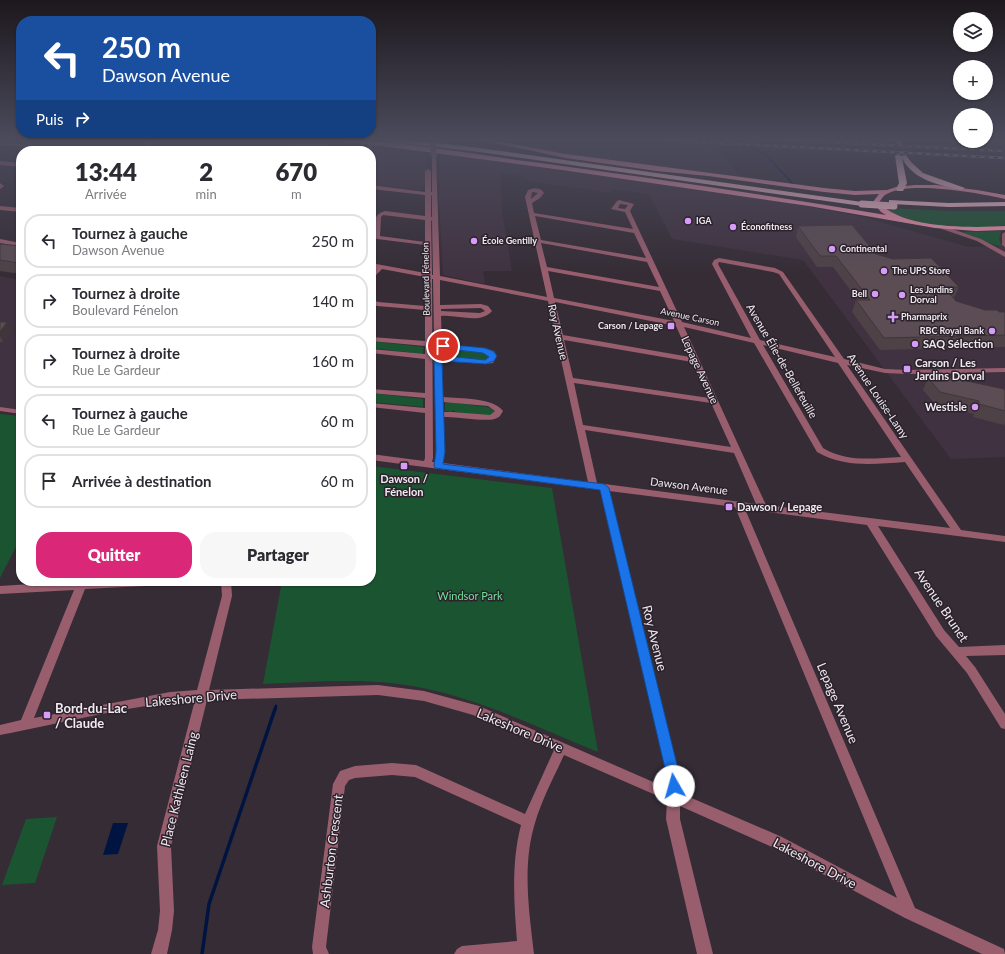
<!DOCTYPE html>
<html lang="fr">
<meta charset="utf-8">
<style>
body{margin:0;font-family:Lato,sans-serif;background:#f7f7f7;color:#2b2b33;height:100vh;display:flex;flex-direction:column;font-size:15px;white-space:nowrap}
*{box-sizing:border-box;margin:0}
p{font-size:13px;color:#7c7c81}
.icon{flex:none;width:22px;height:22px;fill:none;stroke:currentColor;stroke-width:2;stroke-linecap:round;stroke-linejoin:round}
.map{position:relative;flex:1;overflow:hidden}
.details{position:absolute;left:16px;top:146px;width:360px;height:440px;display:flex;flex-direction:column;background:#fff;border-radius:16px;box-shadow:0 1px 3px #0004}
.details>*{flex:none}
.guide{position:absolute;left:16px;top:16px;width:360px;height:122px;border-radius:16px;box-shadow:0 1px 3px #0004;background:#1a4fa0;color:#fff;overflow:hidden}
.fabs{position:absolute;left:953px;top:12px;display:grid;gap:8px}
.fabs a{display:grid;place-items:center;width:40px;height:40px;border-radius:50%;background:#fff;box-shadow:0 1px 3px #0004;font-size:20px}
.pin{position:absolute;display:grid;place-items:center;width:34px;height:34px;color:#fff;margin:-17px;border:2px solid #fff;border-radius:50%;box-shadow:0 1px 4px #0007}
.me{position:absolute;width:44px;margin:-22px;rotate:353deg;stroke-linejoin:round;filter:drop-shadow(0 0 3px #0008)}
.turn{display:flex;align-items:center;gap:14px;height:84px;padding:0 20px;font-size:18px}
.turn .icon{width:52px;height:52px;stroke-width:2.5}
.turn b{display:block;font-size:28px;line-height:34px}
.then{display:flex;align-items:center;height:38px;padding:0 20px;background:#0003;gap:8px;font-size:15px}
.eta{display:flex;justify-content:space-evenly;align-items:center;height:68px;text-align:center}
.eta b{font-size:24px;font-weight:800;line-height:28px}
.primary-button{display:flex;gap:8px;margin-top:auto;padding:8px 20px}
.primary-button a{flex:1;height:46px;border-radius:16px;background:#db2777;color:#fff;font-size:16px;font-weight:800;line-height:46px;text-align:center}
.primary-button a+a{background:#f7f7f7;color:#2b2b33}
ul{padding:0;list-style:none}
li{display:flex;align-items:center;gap:12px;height:54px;margin:0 8px 6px;padding:0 12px;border:2px solid #e1e1e2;border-radius:16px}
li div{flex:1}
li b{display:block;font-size:15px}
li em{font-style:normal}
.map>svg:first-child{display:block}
.built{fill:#403240}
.green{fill:#1b5431}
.water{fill:#001441}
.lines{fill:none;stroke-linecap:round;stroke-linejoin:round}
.stream-far2{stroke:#001441;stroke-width:1.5}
.stream-far1{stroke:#001441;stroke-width:3}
.stream{stroke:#001441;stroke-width:3.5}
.highway-tunnel{stroke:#514851;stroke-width:7;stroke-dasharray:7 3.5;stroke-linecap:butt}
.minor{fill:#985e6e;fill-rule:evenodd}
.major{fill:#f394ae;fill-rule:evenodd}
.highway{fill:#f7bccb;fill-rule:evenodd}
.rail-casing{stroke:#a199a1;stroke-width:2.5}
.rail{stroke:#2b222b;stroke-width:1.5;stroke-dasharray:4.5;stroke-linecap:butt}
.minor-bridge{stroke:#985e6e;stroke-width:5.5}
.highway-bridge{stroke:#f7bccb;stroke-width:7}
.wall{fill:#4e4247}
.shaded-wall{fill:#40363a}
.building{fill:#5b4d53;stroke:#40363a}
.route{fill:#1a73e8;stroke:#114b97}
.poi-dot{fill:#d79bf9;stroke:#2b222b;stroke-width:1.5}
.labels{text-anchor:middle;stroke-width:3;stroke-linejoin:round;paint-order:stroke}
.far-poi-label{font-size:9px;font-weight:bold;fill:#f0e9f0;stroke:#2b222b;text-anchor:start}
.far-street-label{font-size:9px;fill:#f0e9f0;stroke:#2b222b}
.street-label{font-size:11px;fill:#f0e9f0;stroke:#2b222b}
.poi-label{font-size:11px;font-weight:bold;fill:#f0e9f0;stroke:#2b222b;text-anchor:start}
.park-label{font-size:11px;fill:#71df98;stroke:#2b222b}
.near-street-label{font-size:13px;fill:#f0e9f0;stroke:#2b222b}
.near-poi-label{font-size:13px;font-weight:bold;fill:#f0e9f0;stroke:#2b222b;text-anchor:start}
</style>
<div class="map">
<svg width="1005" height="954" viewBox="0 0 1005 954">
<rect width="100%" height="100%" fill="#352c35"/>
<g class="built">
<polygon points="230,140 284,140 283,144 228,145"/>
<polygon points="520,140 609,140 695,145 696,147 719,149 739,176 557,154 514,145"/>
<polygon points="951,140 1005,140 1005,148 970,146"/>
<polygon points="380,146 425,151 425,185 421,188 424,189 418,190 371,184 371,162 373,147"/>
<polygon points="440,153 789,203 863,217 969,247 1005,246 1005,457 951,459 803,260 672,239 650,195 613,189 610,193 530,181 524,175 500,173 502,211 512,271 483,271 485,284 443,275 439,200"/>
<polygon points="0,276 21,280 21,412 0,410"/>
</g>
<g class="green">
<path d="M 885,208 L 952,211 L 1005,211 L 1005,225 C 971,231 914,228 885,208 Z"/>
<path d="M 999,231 L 1001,232 L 999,239 L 1002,246 C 994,247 973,235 962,232 Z"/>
<polygon points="371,341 424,347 423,354 371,348"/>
<polygon points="443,349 483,353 489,356 485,360 481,360 443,356"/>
<polygon points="371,393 423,399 423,407 371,402"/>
<polygon points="448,402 488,407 495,411 490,415 486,416 455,412 455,411 453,410 452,412 445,411 445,403"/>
<polygon points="0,414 21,416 21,537 0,578"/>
<path d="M 371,466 L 552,488 L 598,752 C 539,728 481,699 418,687 C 367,677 314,682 263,684 L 282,581 L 371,581 Z"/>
<polygon points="57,817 35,883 2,885 26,819"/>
</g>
<polygon class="water" points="113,823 128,823 118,854 103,855"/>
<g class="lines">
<g class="stream-far2">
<polyline points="751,140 751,143"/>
<polyline points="752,148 766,155 792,183"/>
</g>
<polyline class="stream-far1" points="275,710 276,706"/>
<polyline class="stream" points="202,954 209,904 275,709"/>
<polyline class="highway-tunnel" points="902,151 904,156"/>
<g class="minor">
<path d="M 150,140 L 155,140 C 149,148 145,151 136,151 L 145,146 Z"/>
<polygon points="369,142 373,143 370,151 366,151"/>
<polygon points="0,143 115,150 117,151 91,151 0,145"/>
<polygon points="296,144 328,144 332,147 331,151 327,151 327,146 260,148 258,151 253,151 259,146"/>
<path d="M 434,154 L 436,155 L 440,276 L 547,297 L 525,197 L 528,190 C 533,188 541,187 544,193 L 540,198 L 532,203 L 534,213 L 633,229 L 625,212 L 611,209 L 617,201 L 619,200 L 634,204 L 630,211 L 682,322 L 751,338 L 712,264 L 714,260 L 719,258 L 775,268 L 783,272 L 844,359 L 885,369 L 907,370 L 1005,368 L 1005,372 L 907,374 L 885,373 L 847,365 L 961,530 L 1005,536 L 1005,542 L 878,526 L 944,630 L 959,647 L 1005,645 L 1005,655 L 966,656 L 975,667 L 1005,714 L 1005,729 L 1001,728 L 967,673 L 936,636 L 867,525 L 745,509 L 915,908 L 1004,949 L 1005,954 L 982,954 L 905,918 L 772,847 L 680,806 L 680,819 L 713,954 L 697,954 L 666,819 L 667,800 L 564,755 C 554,777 542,799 535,823 C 522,865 529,911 534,954 L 454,954 L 457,949 L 462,946 L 517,941 C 514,903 511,863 521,825 L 415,777 L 392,775 L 355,778 L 349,780 L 345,786 L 326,947 L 329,954 L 313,954 L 312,947 L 333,784 L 340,771 L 355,766 L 392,763 L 416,765 L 525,814 L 554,750 L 473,715 L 424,701 L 378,695 L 207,700 L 171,846 L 174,911 L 172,930 L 167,954 L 151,954 L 158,930 L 160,911 L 157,846 L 195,700 C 130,705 63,723 0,735 L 0,725 L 21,720 L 74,590 L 0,594 L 0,586 L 78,581 L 170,581 L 169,584 L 165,585 L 85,589 L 34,718 L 170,692 L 197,690 L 222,596 L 221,581 L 231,581 L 232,596 L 209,690 L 378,685 L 424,691 L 479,706 L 667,788 L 668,777 L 600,490 L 371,460 L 371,454 L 424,461 L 425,458 L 425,413 L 371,407 L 371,403 L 425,408 L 425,398 L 371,393 L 371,389 L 425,393 L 425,359 L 371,353 L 371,349 L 425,354 L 425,346 L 371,341 L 371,337 L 425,341 L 425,310 L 377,306 L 371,304 L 371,299 L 378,302 L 425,306 L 425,277 L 382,269 L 376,275 L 374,294 L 371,296 L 371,273 L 376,268 L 371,267 L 371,263 L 425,273 L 425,245 L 377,239 L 374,237 C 375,225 371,215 385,211 L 425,216 L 425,195 L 371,189 L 371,185 L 425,192 L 425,171 L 428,169 L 431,171 L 431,192 L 432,192 L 432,155 ZM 532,192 L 538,193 L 531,199 ZM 431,195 L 432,196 L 432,217 L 431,217 ZM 620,204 L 628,205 L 625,209 L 618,208 ZM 383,215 L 425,220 L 425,242 L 380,236 L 381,217 ZM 535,216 L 634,233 L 646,258 L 541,240 ZM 431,220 L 432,221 L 433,275 L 432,275 ZM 541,243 L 647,262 L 659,287 L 547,267 ZM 719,262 L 773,272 L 779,274 L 835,357 L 760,340 L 718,264 ZM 548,271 L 660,291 L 674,321 L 554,298 ZM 432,279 L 433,279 L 436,447 L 435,462 L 432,462 L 433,458 ZM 440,280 L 548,301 L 588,482 L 443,463 L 444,459 L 444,417 C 456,416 489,423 497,418 C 500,417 501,414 503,411 C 493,397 460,399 443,397 L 442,361 L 486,364 L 493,363 L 497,356 L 494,351 L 485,349 L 442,344 L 441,316 C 457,314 480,325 492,311 L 488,306 L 481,304 L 440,305 ZM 555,302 L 676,326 L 690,357 L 563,335 ZM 481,308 L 485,311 L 480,313 L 441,311 L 441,309 ZM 684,327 L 754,343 L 817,452 C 845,468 874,464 905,462 L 950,528 L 766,505 ZM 564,340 L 692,362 L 709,398 L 573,378 ZM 763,345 L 838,363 L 901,457 C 874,458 848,463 823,448 ZM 442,349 L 484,353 L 489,356 L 486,360 L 442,357 ZM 574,383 L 711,403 L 731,447 L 583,425 ZM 443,402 L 488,406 L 495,411 L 490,415 L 452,412 L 443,412 ZM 585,430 L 734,453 L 756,504 L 597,483 ZM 609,491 L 735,507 L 897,898 L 782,837 L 680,793 L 680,777 Z"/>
<polygon points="0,161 21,163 21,167 0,165"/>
<polygon points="0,183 4,186 0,189"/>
<polygon points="0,206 21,208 21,212 0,210"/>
<polygon points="941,225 981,239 1005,252 1005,257 977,241 939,228 938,227"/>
<polygon points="1005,232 1005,247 1002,245 1002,234"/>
<polygon points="0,239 21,243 21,247 0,243"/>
<polygon points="0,407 21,410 21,414 0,411"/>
</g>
<path class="major" d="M 336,140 C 401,140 468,154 533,162 C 651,178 768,195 886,215 L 881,212 L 873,202 L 879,194 L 855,195 L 824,192 L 708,176 L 657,171 L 566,158 L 480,140 L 492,140 L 566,154 L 824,188 L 855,191 L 887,190 L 896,187 L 915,185 L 936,185 L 977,190 L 1005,195 L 1005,199 C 979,193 908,180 885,195 C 883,196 881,200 879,202 C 901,229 972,228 1005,226 L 1005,230 L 976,231 L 935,228 L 809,206 L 562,170 Z"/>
<g class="highway">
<polygon points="389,140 411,140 472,147 862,202 866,204 862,206 472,151 392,142"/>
<polygon points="895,140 901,140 902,146 898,146"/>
<path d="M 898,154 L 901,156 L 906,155 L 911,162 L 923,173 L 965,188 L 961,190 C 939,185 913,180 902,158 L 907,183 L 903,191 L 897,191 L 896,189 L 899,183 L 895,156 Z"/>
<polygon points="889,200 949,203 1005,202 1005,206 949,207 892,204 889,204"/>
</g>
<g class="rail-casing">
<g id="rail">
<polyline points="661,140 1005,158"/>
<polyline points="786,140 1005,151"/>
</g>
</g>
<use href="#rail" class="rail"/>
<polyline class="minor-bridge" points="432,140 434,155"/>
<polyline class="highway-bridge" points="862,204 894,206"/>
</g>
<g class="wall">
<polygon points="992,140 1005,140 1005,145 1002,145 991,142"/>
<polygon points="798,226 876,254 959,287 954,298 956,301 985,310 999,312 1005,312 1005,347 880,350 852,312 856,300 858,300 833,267 817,267 796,237"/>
<polygon points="0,244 21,246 21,274 0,271"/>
<polygon points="0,322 7,322 11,331 3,342 0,342"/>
<polygon points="930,373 1005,391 1005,423 1004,425 973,417 974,414 935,404 923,390 925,385"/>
</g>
<g class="shaded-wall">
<polygon points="21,261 21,271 18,263"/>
<polygon points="7,322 11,331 3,342 0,336 0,332"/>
</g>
<g class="building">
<polygon points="852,225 876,254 893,259 931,258 959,287 944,287 956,301 985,310 997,310 999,312 1005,312 1005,335 884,338 856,300 870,300 836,256 820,256 798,226"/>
<polygon points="0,244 21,246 21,261 18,263 0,260"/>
<polygon points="0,322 7,322 0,332"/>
<polygon points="930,373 1004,389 1005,391 1005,411 979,404 979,401 940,392 928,378"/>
</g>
<linearGradient id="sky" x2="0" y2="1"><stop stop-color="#1d181d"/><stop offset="0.51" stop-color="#4b4b5c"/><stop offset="1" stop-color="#4b4b5c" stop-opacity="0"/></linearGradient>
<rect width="1005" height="274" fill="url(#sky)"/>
<polygon class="route" points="443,344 485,348 493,351 497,356 494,361 486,364 442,361 445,452 443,464 604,484 609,488 680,777 680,786 678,791 674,793 669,791 667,786 667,777 600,490 435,468 434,466 436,452 434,360 435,358 447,356 485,360 489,357 483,353 440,348 439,346"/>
<g class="poi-dot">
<circle cx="688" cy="221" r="4"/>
<circle cx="733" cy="227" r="4"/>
<circle cx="474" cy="241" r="4"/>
<circle cx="832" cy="249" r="4"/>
<circle cx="884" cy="271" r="4"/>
<circle cx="875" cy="294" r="4"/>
<circle cx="902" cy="295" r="4"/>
<path d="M891 311h4v4h4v4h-4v4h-4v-4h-4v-4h4z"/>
<rect x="667" y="322" width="8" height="8" rx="2"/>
<circle cx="992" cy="331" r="4"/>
<circle cx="915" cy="344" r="4"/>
<rect x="903" y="365" width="8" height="8" rx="2"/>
<circle cx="975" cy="407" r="4"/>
<rect x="400" y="462" width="8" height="8" rx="2"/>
<rect x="725" y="503" width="8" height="8" rx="2"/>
<rect x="43" y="711" width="8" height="8" rx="2"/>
</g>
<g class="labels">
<g class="far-poi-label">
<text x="696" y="224">IGA</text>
<text x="741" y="230">Éconofitness</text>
<text x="482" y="244">École Gentilly</text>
<text x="840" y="252">Continental</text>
<text x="892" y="274">The UPS Store</text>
<text x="910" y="293">Les Jardins<tspan x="910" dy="10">Dorval</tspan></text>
<text x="867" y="297" text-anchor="end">Bell</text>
<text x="901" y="320">Pharmaprix</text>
<text x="663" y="329" text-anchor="end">Carson / Lepage</text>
<text x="984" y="334" text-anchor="end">RBC Royal Bank</text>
</g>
<g class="far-street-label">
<text transform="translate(426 279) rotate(-91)" y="3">Boulevard Fénelon</text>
<text transform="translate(690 317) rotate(12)" y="3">Avenue Carson</text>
</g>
<g class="street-label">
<text transform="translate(558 332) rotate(77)" y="4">Roy Avenue</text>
<text transform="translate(782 361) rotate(60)" y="4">Avenue Élie-de-Bellefeuille</text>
<text transform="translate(700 370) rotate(65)" y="4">Lepage Avenue</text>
<text transform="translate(878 396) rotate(56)" y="4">Avenue Louise-Lamy</text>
<text transform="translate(689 486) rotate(7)" y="4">Dawson Avenue</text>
</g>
<g class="poi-label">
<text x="923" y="348">SAQ Sélection</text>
<text x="915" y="367">Carson / Les<tspan x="915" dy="13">Jardins Dorval</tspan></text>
<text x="967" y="411" text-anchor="end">Westisle</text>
<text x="404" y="483" text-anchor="middle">Dawson /<tspan x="404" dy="13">Fénelon</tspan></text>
<text x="737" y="511">Dawson / Lepage</text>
</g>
<g class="park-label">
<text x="470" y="600">Windsor Park</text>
</g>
<g class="near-street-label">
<text transform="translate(942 605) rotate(56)" y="5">Avenue Brunet</text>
<text transform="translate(655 638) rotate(76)" y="5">Roy Avenue</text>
<text transform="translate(191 698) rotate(-5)" y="5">Lakeshore Drive</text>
<text transform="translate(838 703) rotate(67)" y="5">Lepage Avenue</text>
<text transform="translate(520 730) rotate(23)" y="5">Lakeshore Drive</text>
<text transform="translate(179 789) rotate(-76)" y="5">Place Kathleen Laing</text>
<text transform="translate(331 851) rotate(-83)" y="5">Ashburton Crescent</text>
<text transform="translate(815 863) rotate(28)" y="5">Lakeshore Drive</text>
</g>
<g class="near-poi-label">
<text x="55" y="713">Bord-du-Lac<tspan x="55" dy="15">/ Claude</tspan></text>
</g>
</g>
</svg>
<div class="fabs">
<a><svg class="icon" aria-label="layers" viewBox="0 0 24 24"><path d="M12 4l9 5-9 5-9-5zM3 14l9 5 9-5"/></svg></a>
<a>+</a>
<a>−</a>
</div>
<div class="pin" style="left:443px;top:346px;background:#d93025"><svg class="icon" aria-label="arrive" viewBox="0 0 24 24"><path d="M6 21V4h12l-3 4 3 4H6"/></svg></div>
<svg class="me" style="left:674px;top:786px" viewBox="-20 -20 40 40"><circle r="19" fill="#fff"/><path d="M0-13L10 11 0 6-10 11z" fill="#1a73e8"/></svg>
<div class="guide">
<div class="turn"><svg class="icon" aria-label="left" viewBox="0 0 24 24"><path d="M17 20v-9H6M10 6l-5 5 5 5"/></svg><div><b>250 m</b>Dawson Avenue</div></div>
<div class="then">Puis<svg class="icon" aria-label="right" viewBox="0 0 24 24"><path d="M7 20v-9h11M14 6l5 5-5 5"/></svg></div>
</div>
<section class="details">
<div class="eta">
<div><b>13:44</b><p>Arrivée</p></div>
<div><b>2</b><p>min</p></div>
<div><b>670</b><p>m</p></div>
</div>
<ul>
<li><svg class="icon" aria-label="left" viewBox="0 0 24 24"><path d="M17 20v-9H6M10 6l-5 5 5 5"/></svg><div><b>Tournez à gauche</b><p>Dawson Avenue</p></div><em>250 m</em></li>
<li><svg class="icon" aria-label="right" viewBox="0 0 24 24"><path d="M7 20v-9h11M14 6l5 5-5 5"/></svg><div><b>Tournez à droite</b><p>Boulevard Fénelon</p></div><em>140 m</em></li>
<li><svg class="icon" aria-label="right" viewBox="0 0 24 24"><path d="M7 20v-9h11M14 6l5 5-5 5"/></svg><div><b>Tournez à droite</b><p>Rue Le Gardeur</p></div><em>160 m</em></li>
<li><svg class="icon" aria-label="left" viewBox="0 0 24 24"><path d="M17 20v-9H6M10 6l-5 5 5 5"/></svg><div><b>Tournez à gauche</b><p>Rue Le Gardeur</p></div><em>60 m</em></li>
<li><svg class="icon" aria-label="arrive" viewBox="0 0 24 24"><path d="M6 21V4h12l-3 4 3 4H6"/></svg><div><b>Arrivée à destination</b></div><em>60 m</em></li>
</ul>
<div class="primary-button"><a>Quitter</a><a>Partager</a></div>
</section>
</div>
